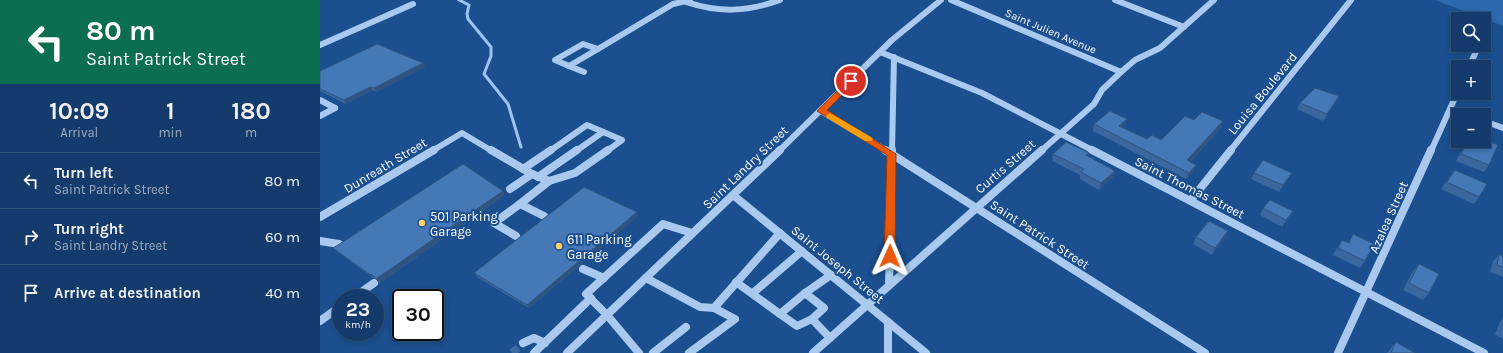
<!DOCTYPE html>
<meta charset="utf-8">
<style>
body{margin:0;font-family:Karla,sans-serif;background:#214673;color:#f1f3f6;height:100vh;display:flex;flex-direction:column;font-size:15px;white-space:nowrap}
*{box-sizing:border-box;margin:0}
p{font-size:13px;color:#9dadc1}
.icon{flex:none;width:22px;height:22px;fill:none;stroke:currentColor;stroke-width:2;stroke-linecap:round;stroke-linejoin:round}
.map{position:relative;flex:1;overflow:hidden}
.side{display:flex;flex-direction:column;background:#143b6b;width:320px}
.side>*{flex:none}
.hud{background:#0b6e4f;color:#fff;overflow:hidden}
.tools{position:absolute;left:1131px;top:12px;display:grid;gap:8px}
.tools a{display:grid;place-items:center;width:40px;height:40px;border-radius:0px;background:#143b6b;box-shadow:0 2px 6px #0003,0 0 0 1px #33557e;font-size:20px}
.speed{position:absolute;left:12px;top:289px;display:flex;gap:8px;font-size:20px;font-weight:700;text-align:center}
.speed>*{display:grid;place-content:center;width:52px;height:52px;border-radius:50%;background:#143b6b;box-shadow:0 2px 6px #0003,0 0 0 1px #33557e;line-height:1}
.speed small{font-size:10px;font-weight:400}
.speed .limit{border:2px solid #111;border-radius:6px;background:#fff;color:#111}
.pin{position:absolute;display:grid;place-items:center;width:34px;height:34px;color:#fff;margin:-17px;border:2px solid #fff;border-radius:50%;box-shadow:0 1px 4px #0007}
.me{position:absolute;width:44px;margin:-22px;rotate:1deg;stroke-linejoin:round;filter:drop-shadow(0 0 3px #0008)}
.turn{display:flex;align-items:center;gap:14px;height:84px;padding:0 20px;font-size:18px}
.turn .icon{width:52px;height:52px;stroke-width:2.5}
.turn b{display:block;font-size:28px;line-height:34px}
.eta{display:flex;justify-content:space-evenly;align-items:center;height:68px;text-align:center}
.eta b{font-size:24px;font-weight:700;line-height:28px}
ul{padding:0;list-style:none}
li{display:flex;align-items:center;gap:12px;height:56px;padding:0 20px;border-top:1px solid #33557e}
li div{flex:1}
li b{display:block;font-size:15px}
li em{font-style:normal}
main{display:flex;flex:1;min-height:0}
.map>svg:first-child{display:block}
.green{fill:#2e69ad}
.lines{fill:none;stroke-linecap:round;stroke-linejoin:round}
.stream{stroke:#9cc4f0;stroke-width:3}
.minor-tunnel{stroke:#3d69a0;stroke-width:8;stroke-dasharray:8 4;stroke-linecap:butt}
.minor-far1{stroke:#a9c9ee;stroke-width:6}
.minor{stroke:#a9c9ee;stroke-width:8}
.wall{fill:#3a679d}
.shaded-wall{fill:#305480}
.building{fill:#4478b7;stroke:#305480}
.route{fill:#ea580c;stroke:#983908}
.slow{fill:#f59e0b}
.poi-dot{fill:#ffd166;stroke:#1b4f8f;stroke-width:1.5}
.labels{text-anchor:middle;stroke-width:4;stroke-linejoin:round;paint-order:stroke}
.far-street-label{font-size:11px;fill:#fff;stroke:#1b4f8f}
.street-label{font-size:13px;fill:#fff;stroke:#1b4f8f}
.poi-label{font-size:13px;fill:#fff;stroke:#1b4f8f;text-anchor:start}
</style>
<main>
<section class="side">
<div class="hud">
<div class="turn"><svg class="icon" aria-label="left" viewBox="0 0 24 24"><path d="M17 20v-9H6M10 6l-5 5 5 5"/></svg><div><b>80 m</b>Saint Patrick Street</div></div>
</div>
<div class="eta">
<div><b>10:09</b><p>Arrival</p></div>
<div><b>1</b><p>min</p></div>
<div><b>180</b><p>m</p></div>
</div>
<ul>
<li><svg class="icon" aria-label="left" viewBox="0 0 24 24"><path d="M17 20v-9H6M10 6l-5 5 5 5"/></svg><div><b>Turn left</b><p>Saint Patrick Street</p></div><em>80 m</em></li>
<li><svg class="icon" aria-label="right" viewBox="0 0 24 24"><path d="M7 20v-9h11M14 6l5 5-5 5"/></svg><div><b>Turn right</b><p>Saint Landry Street</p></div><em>60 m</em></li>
<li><svg class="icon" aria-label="arrive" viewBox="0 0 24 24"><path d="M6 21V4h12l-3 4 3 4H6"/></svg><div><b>Arrive at destination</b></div><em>40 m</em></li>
</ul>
</section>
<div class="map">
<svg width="1183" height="353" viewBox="0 0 1183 353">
<rect width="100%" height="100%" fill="#1b4f8f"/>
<polygon class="green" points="1115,0 1183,0 1183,26"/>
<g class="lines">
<polyline class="stream" points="139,0 149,5 147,14 148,19 171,47 171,56 164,74 188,104 201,147"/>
<polyline class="minor-tunnel" points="192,353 203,343"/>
<g class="minor-far1">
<polyline points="631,0 801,72"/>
<polyline points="795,0 864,27"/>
<path d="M 366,2 C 399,13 427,12 460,0"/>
<polygon points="263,44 278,49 249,66 235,60"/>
<polyline points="0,45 93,4"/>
<polyline points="278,49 353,4 370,0"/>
<polyline points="560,52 662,93 774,151"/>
<polyline points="249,66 264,72"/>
<polyline points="1149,67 1159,45"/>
<polyline points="0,100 15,108"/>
<polyline points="1130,109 1148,115"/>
<polyline points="501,111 567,151"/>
<polyline points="0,116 15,108"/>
<polyline points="1164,121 1183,128"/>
<polyline points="112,151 142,133 172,151"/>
<polyline points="230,151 267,125 302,140 287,151"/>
<polyline points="256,151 283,132"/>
<polyline points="459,151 572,40 621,0"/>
<polyline points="572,151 574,57"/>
<polyline points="721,151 774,104 782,90 801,72 815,60 840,48 894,0"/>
<polyline points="910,151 1031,0"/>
<polyline points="1111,151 1138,91"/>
</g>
<g class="minor">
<polyline points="171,150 212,174 190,189"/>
<polyline points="565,150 885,353"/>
<polyline points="772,150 1164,353"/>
<polyline points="203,169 231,150"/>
<polyline points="212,174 229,181 255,173 288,150"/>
<polyline points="218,177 257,150"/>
<polyline points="413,195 606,353"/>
<polyline points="871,200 911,150"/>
<polyline points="224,216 200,204 229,181"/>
<polyline points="0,217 114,150"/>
<polyline points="196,236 174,223 200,204"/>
<polyline points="0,241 19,244"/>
<polyline points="263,269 284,278"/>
<polyline points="326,278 380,307 394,308 460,233"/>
<polyline points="416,282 460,314"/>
<polyline points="569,285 572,150"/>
<polyline points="433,293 482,251"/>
<polyline points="485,293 460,314 477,326 492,319"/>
<polyline points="33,298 54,283"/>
<polyline points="0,321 21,306"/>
<polyline points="568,322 568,353"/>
<polyline points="510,338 492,319 504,308 485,293 511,275"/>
<polyline points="203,343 214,338 225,343"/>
<polyline points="214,353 271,298"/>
<polyline points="247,353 460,150"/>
<polyline points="319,353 287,315 266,294 343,224 372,233"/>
<polyline points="333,353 366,327"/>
<polyline points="369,353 415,319 394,308"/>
<polyline points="493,353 722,150"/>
<polyline points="1018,353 1111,150"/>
</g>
</g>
<g class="wall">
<polygon points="103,63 105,67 56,92 53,90 26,104 0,91 0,71"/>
<polygon points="1019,96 1015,103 1003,121 977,109 980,103"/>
<polygon points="807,119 805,126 802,128 827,139 841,140 874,120 901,128 870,162 876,165 873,172 866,179 773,131 774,124"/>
<polygon points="1147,141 1164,141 1169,165 1164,172 1136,161"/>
<polygon points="769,153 768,156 795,171 793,177 779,190 760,179 760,175 732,161 733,154"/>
<polygon points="1135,170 1159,197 1154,204 1121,189"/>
<polygon points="934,173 972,173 968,179 959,192 931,179"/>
<polygon points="185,195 60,283 56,278 53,278 16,251 13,248"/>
<polygon points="943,208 969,218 962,227 940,215"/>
<polygon points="318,216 209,308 157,277 154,273"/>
<polygon points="1033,234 1045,261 1040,268 1013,255 1022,240 1028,243"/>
<polygon points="876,237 905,238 892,255 873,244"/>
<polygon points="1179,255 1183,256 1183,277 1170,272 1173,261"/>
<polygon points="1099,264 1109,293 1103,300 1083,290 1093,271"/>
<polygon points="1183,319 1183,339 1175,334 1180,322"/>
<polygon points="1076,342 1095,353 1067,353"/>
</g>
<g class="shaded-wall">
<polygon points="103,63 105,67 56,92 54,88"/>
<polygon points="50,87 53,90 26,104 24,100"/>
<polygon points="1019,96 1015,103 1003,121 1007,114"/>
<polygon points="807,119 805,126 797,132 799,126"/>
<polygon points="903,121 901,128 865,167 867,160"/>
<polygon points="876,165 873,172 866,179 869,173"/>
<polygon points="795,171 793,177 779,190 781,183"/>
<polygon points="972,173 968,179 959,192 963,185"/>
<polygon points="183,191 185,195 60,283 56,279"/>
<polygon points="973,211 969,218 962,227 966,220"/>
<polygon points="317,212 318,216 209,308 207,305"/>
<polygon points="908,231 905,238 892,255 895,248"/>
</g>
<g class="building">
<polygon points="57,44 103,63 54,88 50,87 24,100 0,89 0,71"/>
<polygon points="995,88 1019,96 1007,114 980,103"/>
<polygon points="790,111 807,119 799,126 827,139 832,135 841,140 865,116 874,120 882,112 903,121 867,160 876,165 869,173 774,124"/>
<polygon points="1164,140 1178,145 1169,165 1141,154 1148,141 1164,141"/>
<polygon points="746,142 769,153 766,155 795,171 781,183 761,172 764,169 733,154"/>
<polygon points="943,160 972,173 963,185 934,173"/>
<polygon points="143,164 183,191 56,279 53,275 49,274 13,248 18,245"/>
<polygon points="1135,170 1167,184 1159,197 1127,182"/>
<polygon points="264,187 317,212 207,305 154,273"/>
<polygon points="950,200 973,211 966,220 943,208"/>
<polygon points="889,221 908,231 895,248 876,237"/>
<polygon points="1033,234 1054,244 1045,261 1018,248 1022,240 1029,243"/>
<polygon points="1179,255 1183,256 1183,267 1177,265"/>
<polygon points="1099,264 1119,274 1109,293 1089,283"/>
<polygon points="1076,342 1095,353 1071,353"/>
</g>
<polygon class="route" points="531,79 534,80 534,83 507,110 576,154 575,256 573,259 566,259 564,256 567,155 497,111 528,80"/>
<polygon class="slow" points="510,113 551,137 553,139 551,141 545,141 507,118 506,116"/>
<g class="poi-dot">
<circle cx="102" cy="223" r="4"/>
<circle cx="239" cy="246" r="4"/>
</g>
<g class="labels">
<g class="far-street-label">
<text transform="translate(731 31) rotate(23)" y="4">Saint Julien Avenue</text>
</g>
<g class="street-label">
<text transform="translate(942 93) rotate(-51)" y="5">Louisa Boulevard</text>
<text transform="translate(65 165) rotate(-31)" y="5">Dunreath Street</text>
<text transform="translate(685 166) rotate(-41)" y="5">Curtis Street</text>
<text transform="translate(425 167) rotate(-44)" y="5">Saint Landry Street</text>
<text transform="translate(870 187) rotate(27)" y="5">Saint Thomas Street</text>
<text transform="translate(1068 217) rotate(-66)" y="5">Azalea Street</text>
<text transform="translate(720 234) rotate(33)" y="5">Saint Patrick Street</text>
<text transform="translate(518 264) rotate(39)" y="5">Saint Joseph Street</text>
</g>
<g class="poi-label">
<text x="110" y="221">501 Parking<tspan x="110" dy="15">Garage</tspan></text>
<text x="247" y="244">611 Parking<tspan x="247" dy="15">Garage</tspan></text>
</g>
</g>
</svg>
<div class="tools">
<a><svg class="icon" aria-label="search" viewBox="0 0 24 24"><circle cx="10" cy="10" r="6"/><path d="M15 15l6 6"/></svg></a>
<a>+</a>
<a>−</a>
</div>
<div class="speed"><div>23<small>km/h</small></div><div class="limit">30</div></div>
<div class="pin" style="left:531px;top:81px;background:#d93025"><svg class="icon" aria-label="arrive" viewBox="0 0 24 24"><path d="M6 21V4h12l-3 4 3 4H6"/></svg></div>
<svg class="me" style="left:570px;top:256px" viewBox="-20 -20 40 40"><path d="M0-17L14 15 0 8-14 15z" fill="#ea580c" stroke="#fff" stroke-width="4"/></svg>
</div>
</main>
